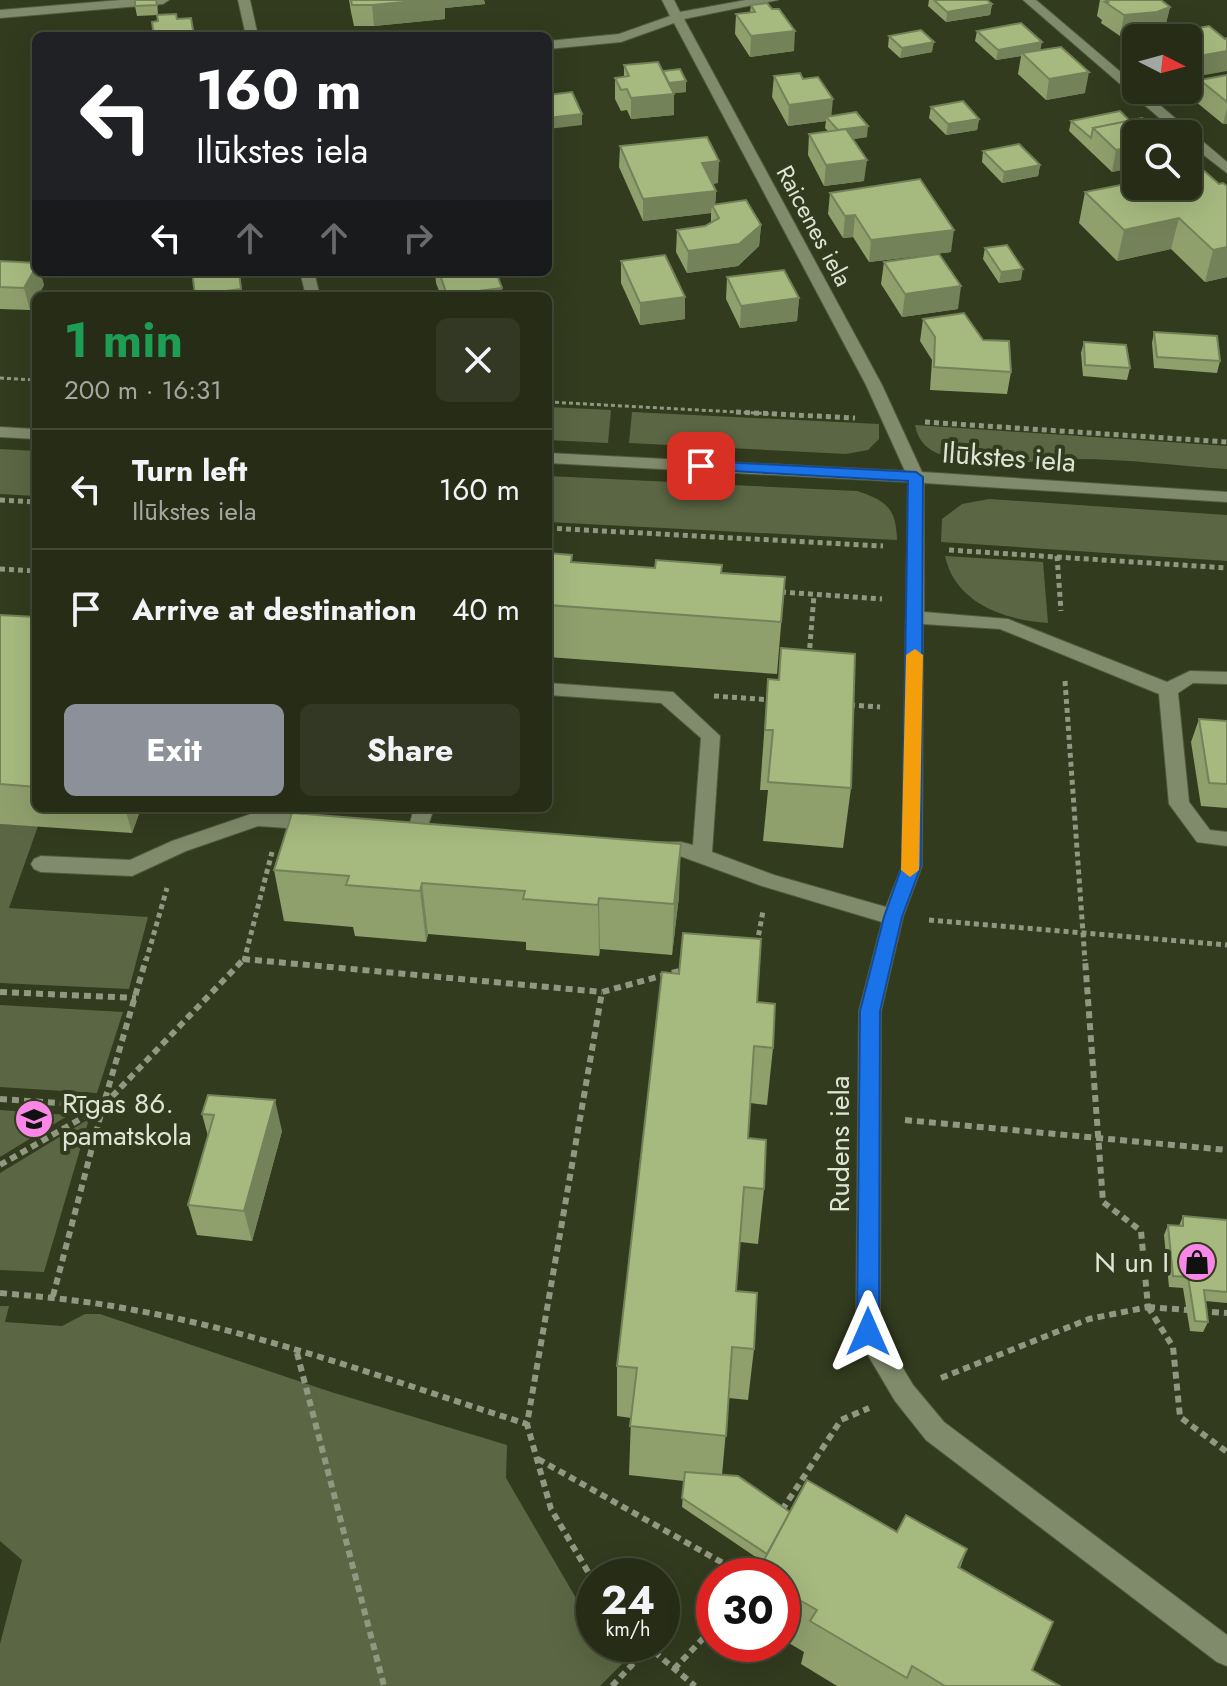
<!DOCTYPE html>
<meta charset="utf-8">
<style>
body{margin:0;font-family:Jost,sans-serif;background:#323823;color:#f1f3f6;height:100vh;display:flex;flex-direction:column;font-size:30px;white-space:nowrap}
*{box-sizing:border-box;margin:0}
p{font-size:26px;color:#a4a7a1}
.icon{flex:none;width:44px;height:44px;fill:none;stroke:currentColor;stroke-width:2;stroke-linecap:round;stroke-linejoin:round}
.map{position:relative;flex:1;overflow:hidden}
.sheet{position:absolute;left:32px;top:292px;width:520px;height:520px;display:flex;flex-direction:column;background:#262c16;border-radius:12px;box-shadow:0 8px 32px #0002,0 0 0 2px #424835}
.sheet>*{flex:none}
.banner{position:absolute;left:32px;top:32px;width:520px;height:244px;border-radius:12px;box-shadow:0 8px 32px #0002,0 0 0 2px #424835;background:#202124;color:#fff;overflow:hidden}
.needle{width:52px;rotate:96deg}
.fabs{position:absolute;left:1122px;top:24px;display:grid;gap:16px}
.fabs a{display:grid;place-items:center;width:80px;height:80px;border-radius:12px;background:#262c16;box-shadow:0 8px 32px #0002,0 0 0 2px #424835;font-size:40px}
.speed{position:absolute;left:576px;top:1558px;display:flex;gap:16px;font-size:40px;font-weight:700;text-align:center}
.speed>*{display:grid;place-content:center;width:104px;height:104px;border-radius:50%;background:#262c16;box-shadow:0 8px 32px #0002,0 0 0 2px #424835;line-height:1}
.speed small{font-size:20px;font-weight:400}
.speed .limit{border:12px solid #d22;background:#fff;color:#111}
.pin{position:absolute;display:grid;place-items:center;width:68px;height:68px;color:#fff;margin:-34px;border-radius:16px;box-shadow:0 4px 12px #0006}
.me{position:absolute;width:88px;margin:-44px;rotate:0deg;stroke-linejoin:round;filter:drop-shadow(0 0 6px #0008)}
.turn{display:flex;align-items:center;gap:28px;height:168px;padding:0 32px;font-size:36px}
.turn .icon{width:104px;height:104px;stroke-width:2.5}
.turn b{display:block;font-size:56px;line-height:68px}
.lanes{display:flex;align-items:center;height:76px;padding:0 32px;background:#0003;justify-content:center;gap:40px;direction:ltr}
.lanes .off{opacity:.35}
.round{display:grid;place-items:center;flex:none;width:84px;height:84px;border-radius:12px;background:#323823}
.summary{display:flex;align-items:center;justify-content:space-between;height:136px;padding:0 32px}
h1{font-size:48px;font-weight:700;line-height:60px;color:#1e9e55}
.primary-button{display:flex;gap:16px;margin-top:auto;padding:16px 32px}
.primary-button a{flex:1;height:92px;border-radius:12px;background:#8c9099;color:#fff;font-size:32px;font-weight:700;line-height:92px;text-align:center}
.primary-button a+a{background:#323823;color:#f1f3f6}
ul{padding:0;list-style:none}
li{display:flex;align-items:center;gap:24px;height:120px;padding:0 32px;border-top:2px solid #424835}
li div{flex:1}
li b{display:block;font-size:30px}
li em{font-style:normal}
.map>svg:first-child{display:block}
.green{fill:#5b6744}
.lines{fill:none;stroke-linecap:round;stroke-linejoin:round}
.minor-casing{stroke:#51593f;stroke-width:2}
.path-far2{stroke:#919881;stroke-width:3;stroke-dasharray:4 3;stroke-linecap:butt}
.path-far1{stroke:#919881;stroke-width:5;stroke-dasharray:5 4;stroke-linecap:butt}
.path{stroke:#919881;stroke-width:6;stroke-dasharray:7 5;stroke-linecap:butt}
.minor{fill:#808b6b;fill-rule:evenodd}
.wall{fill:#8fa06d}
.shaded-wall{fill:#748259}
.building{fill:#a6ba7f;stroke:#748259;stroke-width:2}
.route{fill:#1a73e8;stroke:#114b97;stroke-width:2}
.slow{fill:#f59e0b}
.labels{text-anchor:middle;stroke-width:8;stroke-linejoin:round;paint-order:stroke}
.far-street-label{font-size:24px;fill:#dfe5d4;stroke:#323b1e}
.street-label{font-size:28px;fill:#dfe5d4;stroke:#323b1e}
.poi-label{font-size:28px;fill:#dfe5d4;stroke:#323b1e;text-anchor:start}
</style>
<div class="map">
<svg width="1227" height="1686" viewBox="0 0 1227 1686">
<rect width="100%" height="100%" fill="#323b1e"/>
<g class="green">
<polygon points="548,407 611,410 608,443 548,440"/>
<polygon points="632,412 879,424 879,439 868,450 846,454 629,443"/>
<path d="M 915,425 L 1227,446 L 1227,469 C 1178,466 1128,459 1078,459 C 1038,460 981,470 942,455 C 927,450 918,441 915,425 Z"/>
<polygon points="0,449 36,451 36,496 0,494"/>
<path d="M 548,476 L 857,491 C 887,501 896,508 897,540 L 548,522 Z"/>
<polygon points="989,499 1227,515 1227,561 941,542 942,519 962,504"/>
<path d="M 945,556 L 1043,562 L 1048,623 C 1004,620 955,603 945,556 Z"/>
<polygon points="0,824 38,826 9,908 148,917 129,989 0,983"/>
<polygon points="0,1005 123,1012 97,1093 0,1087"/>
<polygon points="0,1110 69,1115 0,1157"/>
<polygon points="89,1119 44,1272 0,1270 0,1173"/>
<polygon points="0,1306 9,1306 5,1322 62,1326 85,1314 100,1314 331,1392 507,1445 506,1478 594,1629 594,1644 605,1644 626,1660 600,1686 0,1686 0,1644 22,1560 0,1541"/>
</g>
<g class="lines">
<g class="minor-casing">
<g id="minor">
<polygon points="121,0 169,0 163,4 0,18 0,10"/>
<polygon points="238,0 250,0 258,36 246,36"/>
<polygon points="662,0 674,0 680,12 746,0 778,0 684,19 882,385 922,472 1227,492 1227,502 924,483 924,612 1008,619 1167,682 1190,671 1227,672 1227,684 1193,683 1178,693 1189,802 1210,830 1227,832 1227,846 1197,842 1169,804 1159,694 1000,629 923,624 922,866 903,917 881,1011 880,1330 913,1385 944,1422 1227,1635 1227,1666 1217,1662 926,1440 895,1401 859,1340 856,1332 859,1011 882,922 762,886 680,856 649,852 646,847 649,842 681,842 693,845 701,738 661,703 548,695 548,683 673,692 720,736 712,852 774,875 886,907 902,866 908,482 548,463 548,453 905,471 866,385 674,23 621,42 548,49 548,41 619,34 670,16"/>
<polygon points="1023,0 1036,0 1136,85 1136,90 1142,90 1227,162 1227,173 1188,143 1188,134 1178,134"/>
<polygon points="300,272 314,272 320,296 306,296"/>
<polygon points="0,427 36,429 36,439 0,437"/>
<polygon points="414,808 434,808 425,835 411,835 408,830"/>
<polygon points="257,812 317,816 324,818 327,823 324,828 317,830 258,826 186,851 132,876 41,872 34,869 31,864 34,859 41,856 130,860 172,841"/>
</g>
</g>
<g class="path-far2">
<polyline points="0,378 36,380"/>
<polyline points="548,402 774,414"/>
</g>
<g class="path-far1">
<polyline points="736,412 855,418"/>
<polyline points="925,422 1227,442"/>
<polyline points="0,500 36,502"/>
<polyline points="548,528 883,546"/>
<polyline points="949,550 1227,568"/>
<polyline points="1057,556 1061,611"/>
<polyline points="0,569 36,571"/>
<polyline points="781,592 882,599"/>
<polyline points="809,657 814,595"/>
<polyline points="1065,681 1085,961"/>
<polyline points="714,696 772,700"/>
<polyline points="850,705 880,707"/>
<polyline points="929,920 1227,945"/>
<polyline points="757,944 763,911"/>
<polyline points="146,961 167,888"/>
<polyline points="244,961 272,852"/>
</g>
<g class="path">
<polyline points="243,959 602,992"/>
<polyline points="0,992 136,998"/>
<polyline points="0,1099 102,1106"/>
<polyline points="905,1120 1227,1150"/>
<polyline points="0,1165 103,1106 242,961"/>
<path d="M 0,1293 C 45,1297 89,1301 134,1310 C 268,1334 397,1383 527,1424"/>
<polyline points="53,1296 103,1106 146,959"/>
<polyline points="1148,1307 1173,1347 1180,1417 1227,1452"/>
<polyline points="1148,1307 1188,1310"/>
<polyline points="1200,1311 1227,1313"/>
<polyline points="297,1353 384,1686"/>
<polyline points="941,1378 1089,1319 1148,1307 1141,1231 1103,1202 1085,959"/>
<polyline points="538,1459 746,1576"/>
<polyline points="782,1510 841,1420 869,1408"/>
<polyline points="748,1576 759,1559"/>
<polyline points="594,1582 551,1509 527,1424 602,992 683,970"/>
<polyline points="645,1644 695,1686"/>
<polyline points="674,1669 714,1627"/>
<polyline points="612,1686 649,1647"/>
</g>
<use href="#minor" class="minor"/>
</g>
<g class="wall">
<polygon points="157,0 158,15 137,16 135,6"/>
<polygon points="349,0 484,0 485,4 445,8 445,19 374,26 354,26 351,12"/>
<polygon points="929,0 987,0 992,4 990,15 946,22 928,6"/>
<polygon points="1100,0 1161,0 1170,7 1165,27 1153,32 1120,36 1101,23 1102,20 1097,16"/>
<polygon points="751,5 794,51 750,57 735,34 736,14 750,12"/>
<polygon points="977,31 1040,50 1085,93 1046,100 1018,74 1021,56 996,60 975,41"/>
<polygon points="889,36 932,52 900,58 888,47"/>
<polygon points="624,65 663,71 686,81 686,92 674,93 674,115 631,119 627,110 621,111 615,99 615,78 624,77"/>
<polygon points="1227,75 1227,124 1223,124 1195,101 1200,80"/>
<polygon points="774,76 831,117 867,137 853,139 864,181 824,186 808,155 809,134 828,131 825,128 826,121 788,126 772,97"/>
<polygon points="931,107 979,119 977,130 946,135 929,118"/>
<polygon points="1071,121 1130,121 1136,134 1136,167 1112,172 1069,131"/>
<polygon points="620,146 718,183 712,184 716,191 715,204 761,225 759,246 738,266 687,273 676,252 677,230 705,226 711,222 711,213 643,221 619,167"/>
<polygon points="983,151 1040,165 1038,176 1002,183 982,162"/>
<polygon points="1219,184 1227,186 1227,277 1205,282 1171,249 1117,261 1079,223 1085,192"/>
<polygon points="830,193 951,252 869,262 853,237 843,238 828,214"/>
<polygon points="985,248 1021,280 999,283 983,259"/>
<polygon points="0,261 36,272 40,272 44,285 30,310 0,309"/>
<polygon points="621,261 685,297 685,319 640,325 621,283"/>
<polygon points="884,262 958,309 902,317 881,284"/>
<polygon points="435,272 496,272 502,288 502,296 441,296 436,283"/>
<polygon points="727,277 799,298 797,321 740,328 726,299"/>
<polygon points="923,319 983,340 1011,372 1007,394 930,390 932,360 920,341"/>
<polygon points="1154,332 1220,361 1217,373 1154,368 1152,343"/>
<polygon points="1084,342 1130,368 1127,380 1083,376 1081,353"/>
<polygon points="548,553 573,562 785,577 777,674 548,657"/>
<polygon points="0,615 36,617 36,808 141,808 132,833 0,824"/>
<polygon points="768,679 851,788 843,848 763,841 768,790 760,790"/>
<polygon points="1199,719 1227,721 1227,808 1201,806 1191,742"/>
<polygon points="274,870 679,896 672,955 600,949 599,956 526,950 526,942 428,934 426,942 355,936 353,927 284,921"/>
<polygon points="757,1002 773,1048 767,1105 750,1103 748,1138 764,1189 758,1244 740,1242 736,1291 754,1349 748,1400 729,1398 722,1475 790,1512 897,1532 967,1549 960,1568 1032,1670 1060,1686 837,1686 801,1664 804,1652 782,1639 782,1576 756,1576 763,1562 682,1507 684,1481 629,1475 631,1418 617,1416 617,1366"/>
<polygon points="208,1095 282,1131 252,1241 197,1235 188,1205 208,1136 202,1114"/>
<polygon points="1183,1216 1227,1220 1227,1303 1205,1301 1208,1322 1203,1332 1190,1331 1183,1288 1169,1287 1164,1235 1168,1225 1179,1226"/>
</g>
<g class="shaded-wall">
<polygon points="426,0 484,0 485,4 445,8 445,19 374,26 372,5"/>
<polygon points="992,4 990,15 946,22 947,12"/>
<polygon points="1170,7 1165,27 1153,32 1120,36 1124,15"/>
<polygon points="795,31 794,51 750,57 751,36"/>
<polygon points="934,42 932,52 900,58 902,48"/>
<polygon points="1042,42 1040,52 1022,53 1021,56 996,60 998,50"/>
<polygon points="1227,51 1227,71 1188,78 1188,58"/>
<polygon points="1089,72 1085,93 1046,100 1049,79"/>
<polygon points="686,81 686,92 663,94 664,83"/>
<polygon points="674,94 674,115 631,119 631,98"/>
<polygon points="833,99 831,120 826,117 826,121 788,126 789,105"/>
<polygon points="1227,108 1227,124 1223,124"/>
<polygon points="582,114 582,125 548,129 548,118"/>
<polygon points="979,119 977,130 946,135 948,124"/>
<polygon points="868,126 867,137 837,142 838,131"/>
<polygon points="1136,146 1136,167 1112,172 1116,150"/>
<polygon points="867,160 864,181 824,186 826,165"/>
<polygon points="719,161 718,183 701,185 702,163"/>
<polygon points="1040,165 1038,176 1002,183 1004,172"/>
<polygon points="716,191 715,211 712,205 711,213 643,221 643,199"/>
<polygon points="855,215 853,237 843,238 845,216"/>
<polygon points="1179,218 1171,249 1117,261 1124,230"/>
<polygon points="761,225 759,246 738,266 687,273 688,251"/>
<polygon points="954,230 951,252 869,262 871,240"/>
<polygon points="1227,247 1227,277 1205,282 1213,250"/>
<polygon points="36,267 36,272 40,272 44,285 38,296 36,296 36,299 30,310 24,288"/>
<polygon points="1023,269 1021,280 999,283 1001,272"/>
<polygon points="239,272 243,296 195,296 195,295"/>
<polygon points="961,286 958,309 902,317 905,294"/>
<polygon points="502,288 502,296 448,296 447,295"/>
<polygon points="685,297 685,319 640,325 640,303"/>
<polygon points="799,298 797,321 740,328 741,306"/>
<polygon points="125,808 141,808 132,833"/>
<polygon points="681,844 679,896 672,955 674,904"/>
<polygon points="422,883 428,934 426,942 420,891"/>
<polygon points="599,898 600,949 599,956 598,905"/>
<polygon points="275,1100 282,1131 252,1241 244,1211"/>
</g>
<g class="building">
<polygon points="135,0 156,0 157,5 135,6"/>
<polygon points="351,0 426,0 372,5 352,5"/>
<polygon points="934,0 987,0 992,4 947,12"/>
<polygon points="1106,0 1161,0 1170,7 1157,12 1124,15 1105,2 1108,2"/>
<polygon points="767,3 772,9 779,9 795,31 751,36 736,14 755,12 751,5"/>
<polygon points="176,14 177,19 191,18 194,36 154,36 152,22 158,21 157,15"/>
<polygon points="1021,23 1042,42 998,50 977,31"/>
<polygon points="1209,26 1225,39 1227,38 1227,51 1188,58 1188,38 1172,38 1167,34"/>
<polygon points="921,30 934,42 902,48 889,36"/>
<polygon points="1061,47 1089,72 1049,79 1022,53"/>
<polygon points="658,62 674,94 631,98 627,89 621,90 615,78 629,76 624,65"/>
<polygon points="680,69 686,81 669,83 663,71"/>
<polygon points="800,73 803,79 818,77 833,99 789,105 774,76"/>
<polygon points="1227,75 1227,102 1200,80"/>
<polygon points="572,92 582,114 548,118 548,95"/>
<polygon points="963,101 979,119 948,124 931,107"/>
<polygon points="1120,111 1130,121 1093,128 1091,138 1071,121"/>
<polygon points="856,112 868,126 838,130 826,117"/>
<polygon points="1142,118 1159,134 1136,134 1136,146 1116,150 1093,128"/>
<polygon points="846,129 867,160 826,165 809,134"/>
<polygon points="707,137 719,161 702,163 716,191 643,199 620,146"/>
<polygon points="1019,144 1040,165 1004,172 983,151"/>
<polygon points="1202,169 1219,184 1223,183 1227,186 1227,247 1213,250 1179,218 1124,230 1085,192 1136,182 1136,186 1188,186 1188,172"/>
<polygon points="920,179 954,230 871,240 855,215 845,216 830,193"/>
<polygon points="746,200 761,225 739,244 688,251 677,230 705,226 719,218 712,205"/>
<polygon points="1007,245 1023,269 1001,272 985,248"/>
<polygon points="939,254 961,286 905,294 884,262"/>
<polygon points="665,255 685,297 640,303 621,261"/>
<polygon points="0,261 36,263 36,267 24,288 0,287"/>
<polygon points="784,270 799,298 741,306 727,277"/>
<polygon points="192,272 239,272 241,289 195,295"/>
<polygon points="439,272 496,272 502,288 447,295"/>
<polygon points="964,313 983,340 1009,341 1011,372 934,367 935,337 923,319"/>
<polygon points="1154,332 1217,336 1220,361 1157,357"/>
<polygon points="1084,342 1126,345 1130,368 1085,365"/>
<polygon points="548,553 572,555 571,562 655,568 656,560 722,565 721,573 785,577 781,622 548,605"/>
<polygon points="0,615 36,617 36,787 0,784"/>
<polygon points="781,648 855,654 851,788 768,782 773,730 765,730 768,679 779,680"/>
<polygon points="1199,719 1227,721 1227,784 1209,783"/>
<polygon points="292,813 681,844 674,904 599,898 598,905 523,899 525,891 422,883 420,891 346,885 349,876 274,870"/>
<polygon points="683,933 761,939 757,1002 775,1004 773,1048 754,1046 748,1138 766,1140 764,1189 744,1187 736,1291 757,1293 754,1349 732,1347 726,1436 630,1426 637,1368 617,1366 662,972 679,974"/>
<polygon points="208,1095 275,1100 244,1211 188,1205 214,1115 202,1114"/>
<polygon points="1183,1216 1227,1220 1227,1292 1204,1290 1208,1322 1195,1321 1188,1277 1173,1276 1168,1225 1183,1226"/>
<polygon points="685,1472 738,1476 790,1512 767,1554 682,1498"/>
<polygon points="807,1480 897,1532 906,1515 967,1549 958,1567 1053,1622 1032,1670 1060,1686 945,1686 912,1666 907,1678 810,1621 817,1610 782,1590 782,1576 758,1576 756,1575"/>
</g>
<polygon class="route" points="701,461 916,472 923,477 921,866 902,917 880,1011 879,1332 876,1339 868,1342 860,1339 857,1332 860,1011 884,917 902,866 908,481 696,469 696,463"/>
<polygon class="slow" points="915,649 923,655 919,870 910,877 901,870 906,655"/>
<defs>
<g id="school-disc" transform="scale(2)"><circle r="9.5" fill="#fa87e7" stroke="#323b1e"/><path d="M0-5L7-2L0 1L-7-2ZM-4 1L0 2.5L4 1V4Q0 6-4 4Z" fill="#111"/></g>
<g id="shop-disc" transform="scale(2)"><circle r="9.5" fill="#fa87e7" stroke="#323b1e"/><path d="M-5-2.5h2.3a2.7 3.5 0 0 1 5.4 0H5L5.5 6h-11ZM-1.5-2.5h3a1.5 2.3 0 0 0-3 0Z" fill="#111"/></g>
</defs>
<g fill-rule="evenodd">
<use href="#school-disc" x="34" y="1119"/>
<use href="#shop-disc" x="1197" y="1262"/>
</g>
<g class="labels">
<g class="far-street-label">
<text transform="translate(814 226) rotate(62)" y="8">Raicenes iela</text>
</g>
<g class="street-label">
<text transform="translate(1009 457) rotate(4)" y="10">Ilūkstes iela</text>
<text transform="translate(839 1144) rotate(-90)" y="10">Rudens iela</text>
</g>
<g class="poi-label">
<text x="62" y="1113">Rīgas 86.<tspan x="62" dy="32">pamatskola</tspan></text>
<text x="1169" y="1272" text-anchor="end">N un I</text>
</g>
</g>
</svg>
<div class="fabs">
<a><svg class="needle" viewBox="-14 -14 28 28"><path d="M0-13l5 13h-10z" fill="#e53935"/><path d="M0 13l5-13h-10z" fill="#a4a7a1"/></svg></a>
<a><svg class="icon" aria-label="search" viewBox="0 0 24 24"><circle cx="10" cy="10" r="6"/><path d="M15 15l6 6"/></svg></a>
</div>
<div class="speed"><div>24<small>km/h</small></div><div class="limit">30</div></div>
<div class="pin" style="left:701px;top:466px;background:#d93025"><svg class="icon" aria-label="arrive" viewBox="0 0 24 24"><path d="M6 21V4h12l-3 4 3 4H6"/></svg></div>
<svg class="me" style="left:868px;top:1332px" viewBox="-20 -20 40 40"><path d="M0-17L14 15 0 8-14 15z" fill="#1a73e8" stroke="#fff" stroke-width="4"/></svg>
<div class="banner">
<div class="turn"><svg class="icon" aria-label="left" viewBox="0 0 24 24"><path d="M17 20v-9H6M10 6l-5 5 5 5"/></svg><div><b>160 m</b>Ilūkstes iela</div></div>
<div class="lanes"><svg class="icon" aria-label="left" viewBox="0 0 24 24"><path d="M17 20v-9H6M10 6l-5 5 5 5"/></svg><svg class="icon off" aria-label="ahead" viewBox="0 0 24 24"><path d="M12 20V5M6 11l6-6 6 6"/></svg><svg class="icon off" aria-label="ahead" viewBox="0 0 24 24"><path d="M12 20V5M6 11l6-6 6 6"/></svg><svg class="icon off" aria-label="right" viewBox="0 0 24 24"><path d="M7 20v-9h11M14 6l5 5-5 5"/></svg></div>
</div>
<section class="sheet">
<div class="summary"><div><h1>1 min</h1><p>200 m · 16:31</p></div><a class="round"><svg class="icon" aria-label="close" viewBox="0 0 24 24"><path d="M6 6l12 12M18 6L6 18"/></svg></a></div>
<ul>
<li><svg class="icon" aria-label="left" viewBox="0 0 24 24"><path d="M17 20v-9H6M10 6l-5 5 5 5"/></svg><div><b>Turn left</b><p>Ilūkstes iela</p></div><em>160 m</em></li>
<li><svg class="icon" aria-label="arrive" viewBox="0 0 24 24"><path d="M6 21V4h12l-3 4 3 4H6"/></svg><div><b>Arrive at destination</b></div><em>40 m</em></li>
</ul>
<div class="primary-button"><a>Exit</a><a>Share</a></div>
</section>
</div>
